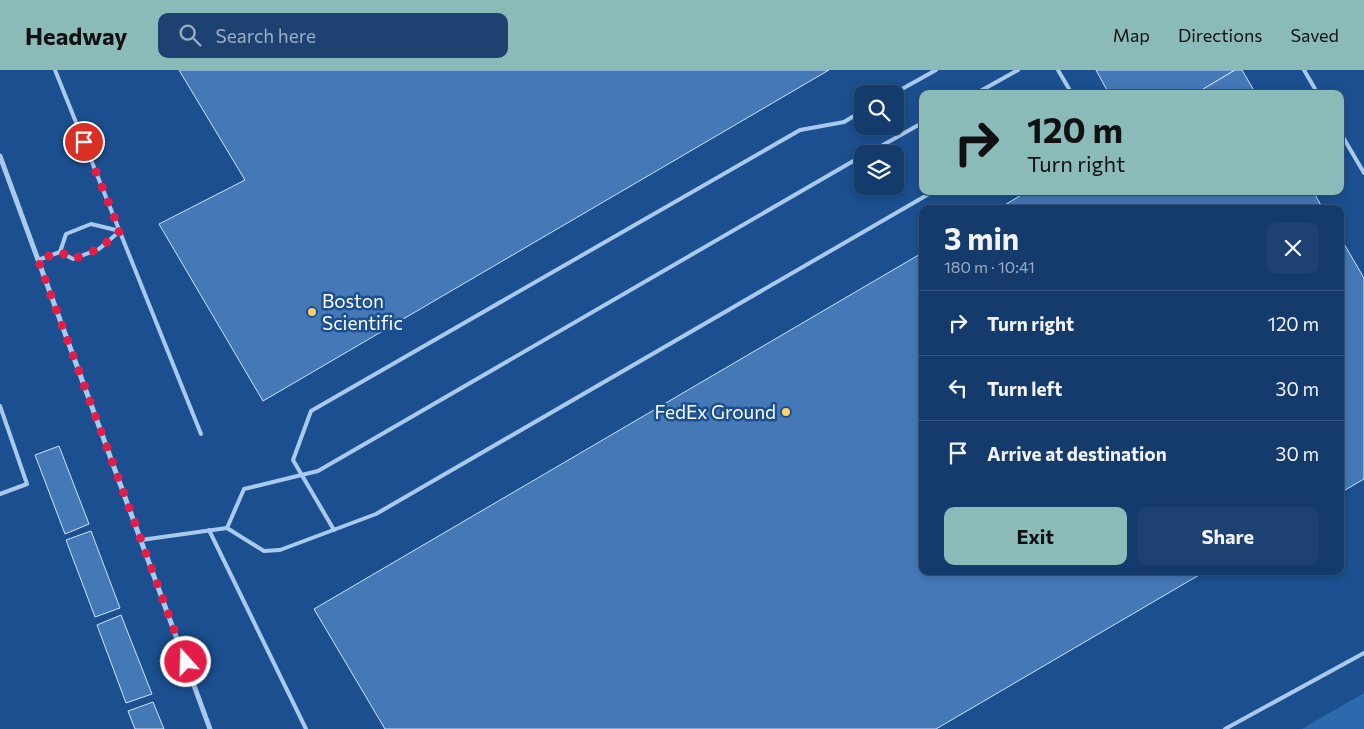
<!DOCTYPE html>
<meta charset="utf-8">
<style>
body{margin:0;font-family:Commissioner,sans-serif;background:#1d4271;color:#f1f3f6;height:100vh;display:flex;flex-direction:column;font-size:19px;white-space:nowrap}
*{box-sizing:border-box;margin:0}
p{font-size:16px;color:#9dadc1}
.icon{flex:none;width:28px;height:28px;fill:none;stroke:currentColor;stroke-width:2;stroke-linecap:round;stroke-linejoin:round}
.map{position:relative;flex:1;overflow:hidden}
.drawer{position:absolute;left:919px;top:135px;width:425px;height:370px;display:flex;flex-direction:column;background:#143b6b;border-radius:10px;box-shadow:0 2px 8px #0003,0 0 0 1px #33557e}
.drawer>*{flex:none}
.guide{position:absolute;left:919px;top:20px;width:425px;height:105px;border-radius:10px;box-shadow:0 2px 8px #0003,0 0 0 1px #33557e;background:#8bbbb9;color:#111;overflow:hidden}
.tools{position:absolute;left:854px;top:15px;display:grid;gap:10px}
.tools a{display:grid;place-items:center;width:50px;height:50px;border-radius:10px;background:#143b6b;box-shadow:0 2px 8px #0003,0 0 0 1px #33557e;font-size:25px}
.pin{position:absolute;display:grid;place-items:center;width:42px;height:42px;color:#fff;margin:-21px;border:2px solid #fff;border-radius:50%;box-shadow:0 1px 5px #0007}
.me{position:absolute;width:55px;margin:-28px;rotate:340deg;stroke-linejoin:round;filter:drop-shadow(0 0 4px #0008)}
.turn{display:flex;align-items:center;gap:18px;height:105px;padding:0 25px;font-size:22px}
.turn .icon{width:65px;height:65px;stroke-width:2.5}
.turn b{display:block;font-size:35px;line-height:42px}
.round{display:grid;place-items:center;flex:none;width:52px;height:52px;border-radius:10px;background:#1d4271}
.summary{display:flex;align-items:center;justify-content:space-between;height:85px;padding:0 25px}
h1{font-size:30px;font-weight:700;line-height:38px}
.cta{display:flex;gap:10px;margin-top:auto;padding:10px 25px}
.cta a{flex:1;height:58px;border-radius:10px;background:#8bbbb9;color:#111;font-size:20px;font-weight:700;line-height:58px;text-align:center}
.cta a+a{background:#1d4271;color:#f1f3f6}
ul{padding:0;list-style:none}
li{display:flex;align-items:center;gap:15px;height:65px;padding:0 25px;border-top:1px solid #33557e}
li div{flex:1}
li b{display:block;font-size:19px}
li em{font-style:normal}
header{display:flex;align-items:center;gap:30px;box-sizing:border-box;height:70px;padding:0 25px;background:#8bbbb9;color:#111}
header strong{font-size:24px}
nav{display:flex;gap:28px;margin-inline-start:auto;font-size:18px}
.search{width:350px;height:45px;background:#1d4271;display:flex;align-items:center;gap:12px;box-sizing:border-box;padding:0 18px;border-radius:10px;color:#9dadc1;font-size:19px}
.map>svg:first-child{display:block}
.green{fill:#2e69ad}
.building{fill:#4478b7;stroke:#cfe3fa}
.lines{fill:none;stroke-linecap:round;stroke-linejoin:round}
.lane{stroke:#a9c9ee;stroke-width:4}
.street{stroke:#a9c9ee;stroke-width:5}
.route{stroke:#e11d48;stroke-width:9;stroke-dasharray:0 16.2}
.poi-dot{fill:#ffd166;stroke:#1b4f8f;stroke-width:2}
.labels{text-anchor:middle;stroke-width:5;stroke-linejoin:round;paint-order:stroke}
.poi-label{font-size:19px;fill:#fff;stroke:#1b4f8f;text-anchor:start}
</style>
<header>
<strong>Headway</strong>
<div class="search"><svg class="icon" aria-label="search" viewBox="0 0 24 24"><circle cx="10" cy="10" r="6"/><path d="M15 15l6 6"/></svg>Search here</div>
<nav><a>Map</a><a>Directions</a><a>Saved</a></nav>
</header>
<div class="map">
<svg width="1364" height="659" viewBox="0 0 1364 659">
<rect width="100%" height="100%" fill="#1b4f8f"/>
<polygon class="green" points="1364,623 1364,659 1302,659"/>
<g class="building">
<polygon points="179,0 829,0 263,331 159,154 245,110"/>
<polygon points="1096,0 1235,0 1195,24 1109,24"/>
<polygon points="1235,0 1242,0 1256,24 1195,24"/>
<polygon points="1028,121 1313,121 1323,139 998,139"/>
<polygon points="1340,167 1364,208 1364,409 1340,423"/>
<polygon points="922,183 922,501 1206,501 936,659 385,659 314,539"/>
<polygon points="59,376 89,454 65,464 35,385"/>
<polygon points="91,461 120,538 95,547 66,470"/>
<polygon points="121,545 152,624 126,633 97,555"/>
<polygon points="153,632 164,659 135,659 128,641"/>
</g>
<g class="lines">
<g class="lane">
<polyline points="55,0 201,364"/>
<polyline points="1058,0 1072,24"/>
<polyline points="1304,0 1318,24"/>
<polyline points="893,24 936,0"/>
<polyline points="975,24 1018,0"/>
<polyline points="1340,62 1364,103"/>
<polyline points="867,84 922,53"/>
<polyline points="60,182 66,164 91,154 120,161"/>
<polyline points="38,190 60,182 73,189 99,179 120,161"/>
<polyline points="0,336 27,414 0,424"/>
<polyline points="227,458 244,419 318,401 862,86"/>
<polyline points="209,460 306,659"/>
<polyline points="334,460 293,390 311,341 800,60 844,52 862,41"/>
<polyline points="141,470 227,458 264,481 280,480 376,444 934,121"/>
<polyline points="1225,659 1364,583"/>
</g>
<polyline class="street" points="0,86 210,659"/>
</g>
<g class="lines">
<polyline class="route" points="84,72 120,161 99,179 73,189 60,182 38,190 186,592"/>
</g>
<g class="poi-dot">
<circle cx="312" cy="242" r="5"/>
<circle cx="786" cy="342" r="5"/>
</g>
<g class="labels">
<g class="poi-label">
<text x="322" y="238">Boston<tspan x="322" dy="22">Scientific</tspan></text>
<text x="776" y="349" text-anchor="end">FedEx Ground</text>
</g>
</g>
</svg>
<div class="tools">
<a><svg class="icon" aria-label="search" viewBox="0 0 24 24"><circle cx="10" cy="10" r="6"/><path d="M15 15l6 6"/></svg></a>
<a><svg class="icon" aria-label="layers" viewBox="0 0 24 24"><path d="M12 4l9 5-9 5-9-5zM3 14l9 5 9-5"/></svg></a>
</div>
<div class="pin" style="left:84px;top:72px;background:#d93025"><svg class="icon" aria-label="arrive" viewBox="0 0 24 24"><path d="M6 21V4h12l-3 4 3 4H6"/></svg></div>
<svg class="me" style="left:186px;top:592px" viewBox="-20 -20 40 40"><circle r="17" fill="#e11d48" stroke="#fff" stroke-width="3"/><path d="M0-11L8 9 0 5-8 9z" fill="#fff"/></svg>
<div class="guide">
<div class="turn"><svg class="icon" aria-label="right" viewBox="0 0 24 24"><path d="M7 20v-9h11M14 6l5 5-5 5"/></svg><div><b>120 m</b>Turn right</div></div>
</div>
<section class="drawer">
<div class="summary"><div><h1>3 min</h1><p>180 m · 10:41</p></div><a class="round"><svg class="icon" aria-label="close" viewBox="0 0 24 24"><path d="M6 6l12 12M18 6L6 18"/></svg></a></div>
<ul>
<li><svg class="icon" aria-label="right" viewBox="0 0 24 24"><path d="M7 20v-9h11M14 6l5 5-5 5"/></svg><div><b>Turn right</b></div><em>120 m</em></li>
<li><svg class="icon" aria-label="left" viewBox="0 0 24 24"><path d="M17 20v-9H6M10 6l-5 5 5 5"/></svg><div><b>Turn left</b></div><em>30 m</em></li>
<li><svg class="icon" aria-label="arrive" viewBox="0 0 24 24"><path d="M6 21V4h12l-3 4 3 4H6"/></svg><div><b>Arrive at destination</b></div><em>30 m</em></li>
</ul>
<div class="cta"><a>Exit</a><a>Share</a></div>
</section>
</div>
